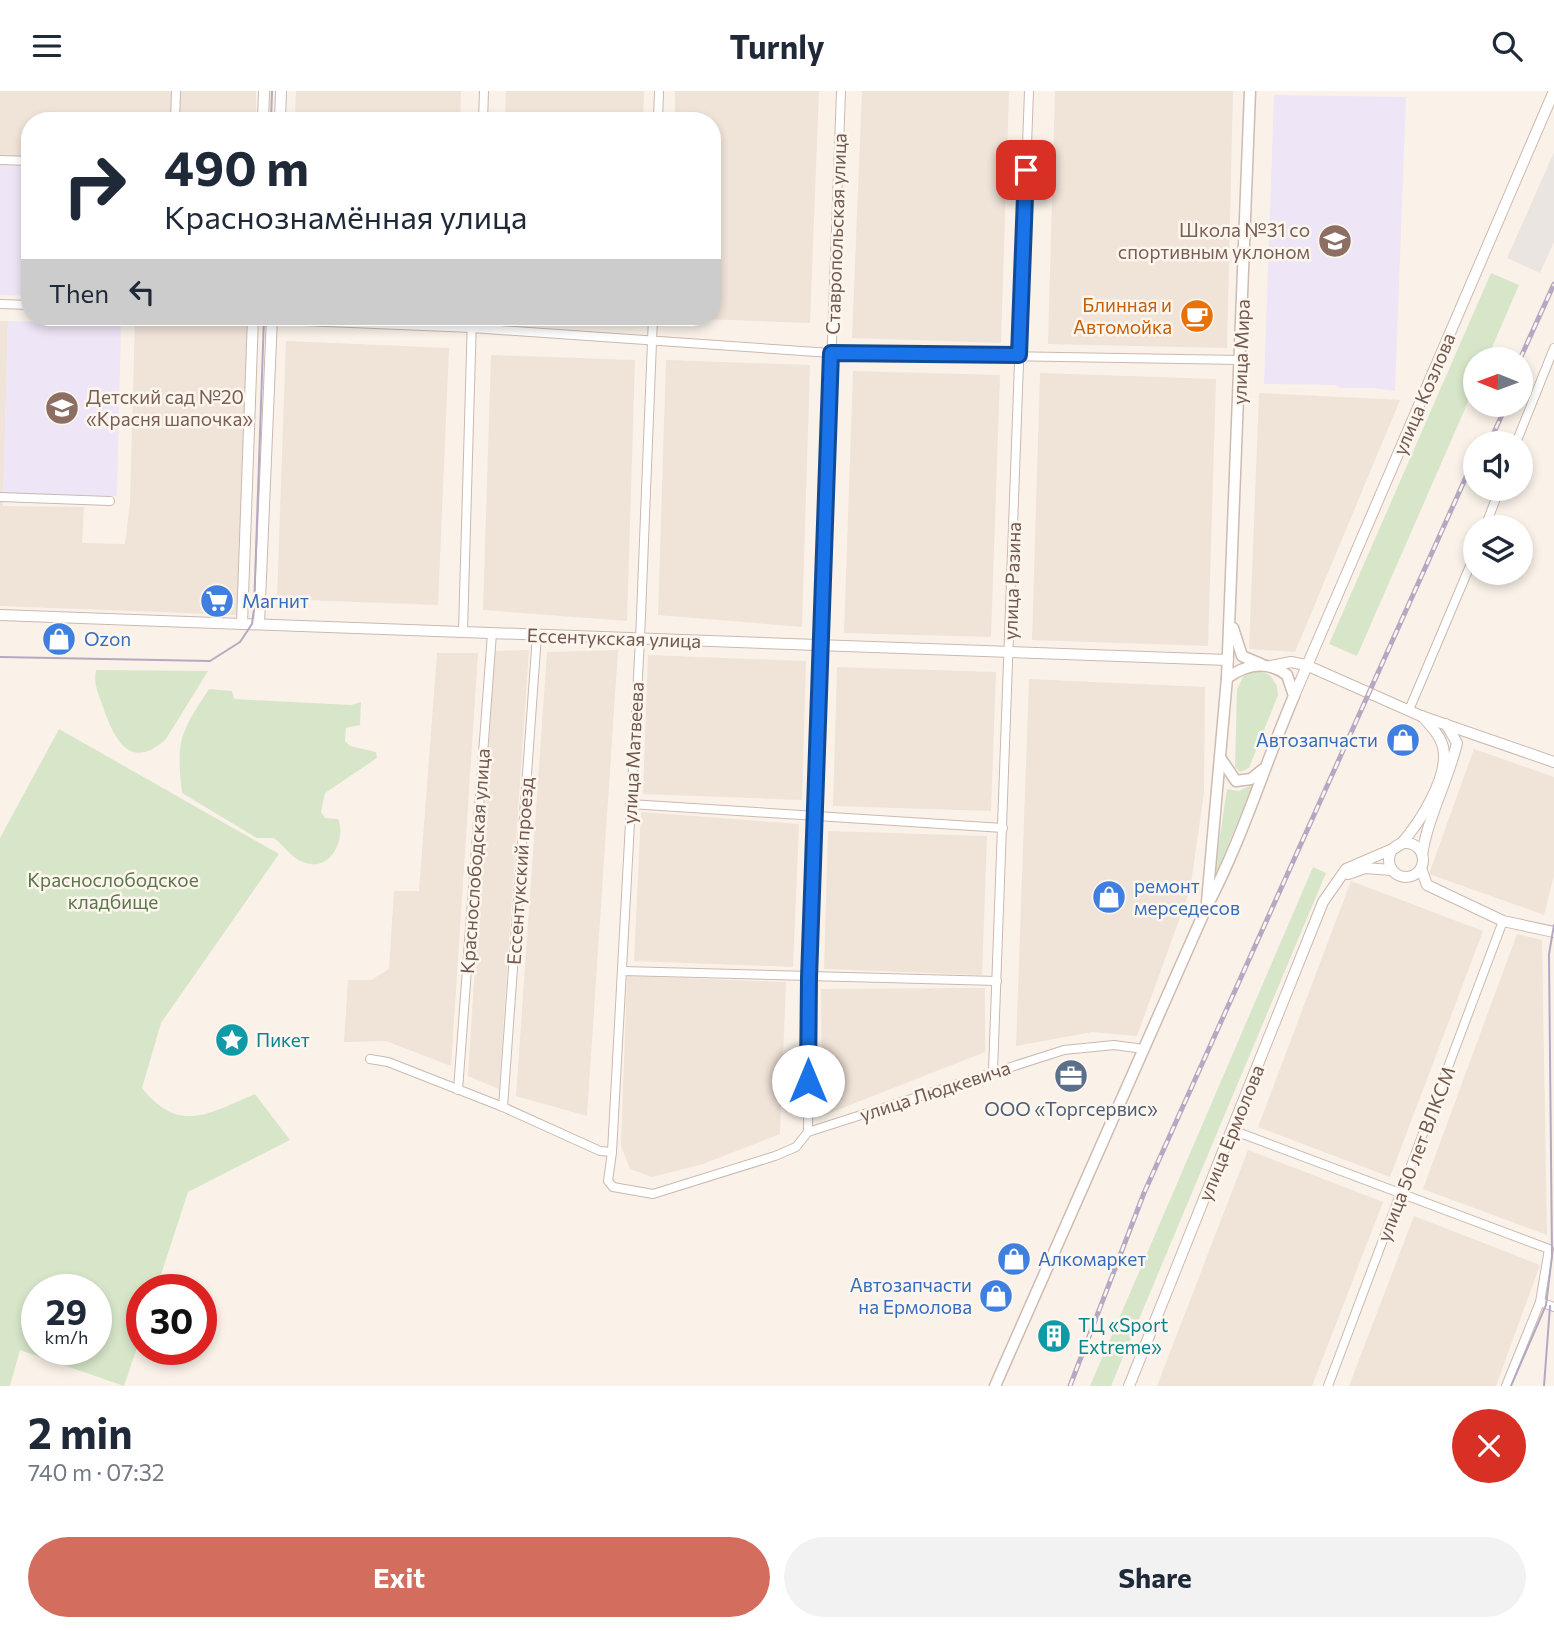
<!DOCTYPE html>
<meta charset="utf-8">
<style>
body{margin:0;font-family:Commissioner,sans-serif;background:#f2f2f3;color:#1f2937;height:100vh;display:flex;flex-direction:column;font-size:26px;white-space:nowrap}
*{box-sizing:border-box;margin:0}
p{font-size:23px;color:#747a83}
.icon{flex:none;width:38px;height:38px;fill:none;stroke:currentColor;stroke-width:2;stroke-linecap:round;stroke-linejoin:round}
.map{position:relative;height:1295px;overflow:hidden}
.details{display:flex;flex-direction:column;background:#fff;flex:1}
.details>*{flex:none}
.hud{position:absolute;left:21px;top:21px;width:700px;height:214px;border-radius:28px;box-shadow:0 4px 10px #0003;background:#fff;color:#1f2937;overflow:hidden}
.needle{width:46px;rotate:271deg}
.fabs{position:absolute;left:1463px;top:256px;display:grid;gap:14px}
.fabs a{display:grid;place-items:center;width:70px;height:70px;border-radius:50%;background:#fff;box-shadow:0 4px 10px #0003;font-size:35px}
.speed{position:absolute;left:21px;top:1183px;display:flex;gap:14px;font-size:35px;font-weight:700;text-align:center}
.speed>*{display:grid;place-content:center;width:91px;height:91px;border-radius:50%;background:#fff;box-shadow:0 4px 10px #0003;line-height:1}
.speed small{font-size:18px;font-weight:400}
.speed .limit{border:10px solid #d22;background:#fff;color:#111}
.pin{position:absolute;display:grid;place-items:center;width:60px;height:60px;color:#fff;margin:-30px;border-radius:14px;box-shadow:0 4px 10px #0006}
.me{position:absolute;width:77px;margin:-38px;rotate:0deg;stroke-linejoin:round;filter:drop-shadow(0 0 5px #0008)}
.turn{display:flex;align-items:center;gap:24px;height:147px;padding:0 28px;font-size:32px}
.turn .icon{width:91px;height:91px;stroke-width:2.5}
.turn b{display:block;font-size:49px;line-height:60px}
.then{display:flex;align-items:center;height:66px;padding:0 28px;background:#0003;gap:14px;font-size:26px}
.round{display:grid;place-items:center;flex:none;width:74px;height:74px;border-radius:37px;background:#f2f2f3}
.head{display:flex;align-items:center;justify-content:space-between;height:119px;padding:0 28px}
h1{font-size:42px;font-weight:700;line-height:52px}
.cta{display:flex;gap:14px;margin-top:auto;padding:14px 28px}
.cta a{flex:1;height:80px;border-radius:42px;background:#d36e5e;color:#fff;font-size:28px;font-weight:700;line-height:80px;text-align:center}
.cta a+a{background:#f2f2f3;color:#1f2937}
header{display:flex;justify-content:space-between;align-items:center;height:91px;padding:0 28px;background:#fff;font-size:32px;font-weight:700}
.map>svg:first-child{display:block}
.residential{fill:#f0e3d8}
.industrial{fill:#ebe5e1}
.education{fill:#eee5f6}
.green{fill:#d7e6c9;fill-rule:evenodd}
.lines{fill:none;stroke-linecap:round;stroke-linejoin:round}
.minor-casing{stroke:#cab9b0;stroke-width:10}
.tertiary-casing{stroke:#cab9b0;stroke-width:12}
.secondary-casing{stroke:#cebbb1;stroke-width:13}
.minor{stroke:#fff;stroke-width:8}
.tertiary{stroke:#fff;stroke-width:10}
.secondary{stroke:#fff;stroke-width:10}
.tram{stroke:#b4a8c2;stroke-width:2}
.rail-casing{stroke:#b4a8c2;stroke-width:5}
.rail{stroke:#fdf6ee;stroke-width:2.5;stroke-dasharray:8;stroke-linecap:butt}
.route-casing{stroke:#114b97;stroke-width:18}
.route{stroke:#1a73e8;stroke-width:12}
.labels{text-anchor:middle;stroke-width:5;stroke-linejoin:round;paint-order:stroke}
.education-label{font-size:19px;fill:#785e54;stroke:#fdf6ee;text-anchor:end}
.street-label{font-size:19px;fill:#715950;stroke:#fdf6ee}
.food-label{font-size:19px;fill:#c56008;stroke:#fdf6ee;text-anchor:end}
.shop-label{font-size:19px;fill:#366cbe;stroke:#fdf6ee;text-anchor:start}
.park-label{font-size:19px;fill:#5a7549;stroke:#fdf6ee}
.culture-label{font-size:19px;fill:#0d838f;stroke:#fdf6ee;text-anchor:start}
.service-label{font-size:19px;fill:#4e5e75;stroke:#fdf6ee}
</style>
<header><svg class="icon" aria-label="menu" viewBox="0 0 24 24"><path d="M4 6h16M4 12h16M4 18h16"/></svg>Turnly<svg class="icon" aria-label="search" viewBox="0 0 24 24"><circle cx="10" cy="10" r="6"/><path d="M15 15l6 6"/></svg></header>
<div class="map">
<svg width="1554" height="1295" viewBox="0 0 1554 1295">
<rect width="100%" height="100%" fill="#faf2e9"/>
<g class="residential">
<polygon points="0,0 256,0 256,30 30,30 30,68 0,67"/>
<polygon points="296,0 461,0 460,30 295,30"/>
<polygon points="506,0 644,0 643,30 505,30"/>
<polygon points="675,0 819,0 810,232 673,227 712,226 712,30 675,30"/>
<polygon points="862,0 1009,0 1001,252 852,247"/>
<polygon points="1055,0 1233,0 1227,257 1048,253"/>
<polygon points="135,226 253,226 237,524 0,515 0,230 8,230 3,415 84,416 82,452 125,453 130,411"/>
<polygon points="497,226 634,226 634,232 497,229"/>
<polygon points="286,250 449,257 438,514 277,508"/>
<polygon points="491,264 635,269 627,530 483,519"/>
<polygon points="666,269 810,274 802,536 658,524"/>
<polygon points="853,280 1000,284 991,546 844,542"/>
<polygon points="1040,282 1216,288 1208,555 1032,549"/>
<polygon points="1259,302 1400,309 1295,561 1249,558"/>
<polygon points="529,559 499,998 468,985 495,560"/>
<polygon points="618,559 587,1025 516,1005 547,561"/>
<polygon points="437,562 478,562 451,975 386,950 344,951 348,889 371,889 389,878 394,800 419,800"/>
<polygon points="648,564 806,570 802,709 643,703"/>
<polygon points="837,576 996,581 991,720 833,715"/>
<polygon points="1029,588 1205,596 1204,702 1190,799 1137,945 1092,941 1016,955"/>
<polygon points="1474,658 1554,686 1554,784 1544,824 1429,783"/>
<polygon points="641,721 799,733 793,876 634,870"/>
<polygon points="828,740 987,745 982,884 824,878"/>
<polygon points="1351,790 1483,840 1390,1086 1258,1036"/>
<polygon points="1517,843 1542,849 1547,1144 1423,1098"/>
<polygon points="627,885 786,891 780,1043 703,1073 652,1086 630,1078 621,1055"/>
<polygon points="985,897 985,961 822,1025 821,898"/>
<polygon points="1248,1059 1383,1111 1312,1295 1157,1295"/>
<polygon points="1414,1125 1540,1174 1496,1295 1349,1295"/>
</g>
<polygon class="industrial" points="1554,61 1554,151 1540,182 1507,167"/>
<g class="education">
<polygon points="1274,4 1406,6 1395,300 1373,297 1341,297 1335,294 1264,293"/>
<polygon points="0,74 30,75 30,205 0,204"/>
<polygon points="8,230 121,233 117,405 3,402"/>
</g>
<g class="green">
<polygon points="1491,182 1519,194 1487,268 1475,268 1475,295 1357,565 1329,553"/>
<path d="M 96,579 L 208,580 L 166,648 C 130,681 114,648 103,616 C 99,604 93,593 96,579 Z"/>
<polygon points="1256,579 1270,584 1277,595 1278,604 1249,677 1240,681 1235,676 1237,598 1244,584"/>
<path d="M 209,598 L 232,600 L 234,608 L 351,614 L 361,611 L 360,634 L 346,637 L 345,650 L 350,655 L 376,661 L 377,667 L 325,702 L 321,721 L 325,727 L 338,728 C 346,745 333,777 310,773 C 291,769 287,757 274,747 L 257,747 L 182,702 C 176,649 180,642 209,598 Z"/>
<path d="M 59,638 L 279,763 L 161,932 L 142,997 C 180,1044 209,1022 255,1003 L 290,1049 L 188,1101 L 156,1199 L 142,1199 L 142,1242 L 124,1295 L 20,1259 L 10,1295 L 0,1295 L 0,747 ZM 37,1199 L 96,1199 L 96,1258 L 37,1258 Z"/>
<polygon points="1253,693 1213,791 1227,698 1239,700"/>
<polygon points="1313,776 1326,782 1111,1295 1090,1295"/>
</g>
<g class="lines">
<g class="minor-casing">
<g id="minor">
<polyline points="175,30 176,0"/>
<polyline points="483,30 484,0"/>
<polyline points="658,30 659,0"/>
<polyline points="0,69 30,70"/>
<polyline points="0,213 30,214"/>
<polyline points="653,226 640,549 612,1061 608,1090 613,1096 653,1103 775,1065 796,1056 808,1041 1064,959 1114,954 1144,958"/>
<polyline points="253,228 472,237 831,262 1241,269"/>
<polyline points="1516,352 1554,257"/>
<polyline points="0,406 110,410"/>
<polyline points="1485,436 1500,397"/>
<polyline points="463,540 472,226"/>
<polyline points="1409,619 1475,463"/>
<polyline points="630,713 1003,737"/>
<polyline points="622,880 997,890"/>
<polyline points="370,968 388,971 503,1016 600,1060 612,1061"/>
<polyline points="993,980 1029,0"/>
<polyline points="458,999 492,542"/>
<polyline points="503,1016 537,544"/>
<polyline points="1232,1039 1549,1158 1540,1211 1506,1295"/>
<polyline points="808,1041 809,887 841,0"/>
<polyline points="1540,1211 1554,1216"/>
<polyline points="1328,1295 1503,830"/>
</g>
</g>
<g class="tertiary-casing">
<g id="tertiary">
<polyline points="263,30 264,0"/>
<polyline points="280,30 281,0"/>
<polyline points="0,524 1228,569"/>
<polyline points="242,533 253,226"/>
<polyline points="259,533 272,226"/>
<polyline points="1271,575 1291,571 1306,574 1421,625 1554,671"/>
<polyline points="1294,605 1554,0"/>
<circle cx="1406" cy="769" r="17"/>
<path d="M 1400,754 C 1419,733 1450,685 1443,656 C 1440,644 1430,634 1422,625"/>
<path d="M 1422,764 C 1428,725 1448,690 1457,652 L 1446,633"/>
<polyline points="1421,777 1427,794 1503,830 1554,841"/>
<polyline points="1348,783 1365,777 1392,779"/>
<polyline points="1129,1295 1323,811 1346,778 1397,756"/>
</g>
</g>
<g class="secondary-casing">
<g id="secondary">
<polyline points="1233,537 1242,565 1261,573"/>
<polyline points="1221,668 1236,690 1251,688 1262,679"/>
<polyline points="1207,811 1227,587 1250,0"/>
<path d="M 995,1295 L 1206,817 C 1242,749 1264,675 1294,605 L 1287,584 C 1267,569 1246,573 1227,587"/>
</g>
</g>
<use href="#minor" class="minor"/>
<use href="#tertiary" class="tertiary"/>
<use href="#secondary" class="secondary"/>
<g class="tram">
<polyline points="271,30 272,0"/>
<polyline points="0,566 210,570 240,551 252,533 254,518 264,226"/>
<polyline points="1511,1295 1546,1214 1552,1165 1549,863 1554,834"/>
<polyline points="1544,1295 1550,1215"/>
</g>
<g class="rail-casing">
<g id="rail">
<polyline points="1520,268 1554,193"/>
<polyline points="1489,352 1507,313"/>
<polyline points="1070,1295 1144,1102 1475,366"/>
</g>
</g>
<use href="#rail" class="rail"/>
</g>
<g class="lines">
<g class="route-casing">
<polyline id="route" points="808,990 809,887 831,262 1019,264 1026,79"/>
</g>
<use href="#route" class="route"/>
</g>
<defs>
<g id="school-disc" transform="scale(1.75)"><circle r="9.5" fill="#8d6e63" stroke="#fdf6ee"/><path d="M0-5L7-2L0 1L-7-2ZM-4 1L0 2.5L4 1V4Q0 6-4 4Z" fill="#fff"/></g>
<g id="cafe-disc" transform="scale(1.75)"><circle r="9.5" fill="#e8710a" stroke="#fdf6ee"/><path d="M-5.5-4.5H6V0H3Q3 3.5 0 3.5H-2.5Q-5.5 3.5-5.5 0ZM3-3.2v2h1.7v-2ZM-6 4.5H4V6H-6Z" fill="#fff"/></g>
<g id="supermarket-disc" transform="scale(1.75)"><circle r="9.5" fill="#3f7fe0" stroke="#fdf6ee"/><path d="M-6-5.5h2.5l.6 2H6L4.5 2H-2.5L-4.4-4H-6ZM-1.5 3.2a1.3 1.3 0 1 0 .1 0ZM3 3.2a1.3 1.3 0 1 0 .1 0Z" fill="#fff"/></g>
<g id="shop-disc" transform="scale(1.75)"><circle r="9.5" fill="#3f7fe0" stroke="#fdf6ee"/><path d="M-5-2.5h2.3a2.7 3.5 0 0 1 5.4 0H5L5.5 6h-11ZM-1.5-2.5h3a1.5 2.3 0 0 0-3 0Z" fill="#fff"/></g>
<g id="sight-disc" transform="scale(1.75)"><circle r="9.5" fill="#0f9aa8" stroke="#fdf6ee"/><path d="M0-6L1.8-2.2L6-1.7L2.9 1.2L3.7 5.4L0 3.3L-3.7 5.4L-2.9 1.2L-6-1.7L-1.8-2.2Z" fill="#fff"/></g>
<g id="office-disc" transform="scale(1.75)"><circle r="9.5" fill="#5c6f8a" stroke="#fdf6ee"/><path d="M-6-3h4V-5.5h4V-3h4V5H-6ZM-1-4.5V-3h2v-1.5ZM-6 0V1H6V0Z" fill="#fff"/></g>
<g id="building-disc" transform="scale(1.75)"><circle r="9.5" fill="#0f9aa8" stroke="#fdf6ee"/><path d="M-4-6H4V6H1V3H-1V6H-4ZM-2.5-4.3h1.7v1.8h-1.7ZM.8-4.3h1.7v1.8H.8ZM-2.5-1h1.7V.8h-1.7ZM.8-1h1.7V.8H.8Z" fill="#fff"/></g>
</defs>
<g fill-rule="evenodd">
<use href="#school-disc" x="1335" y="150"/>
<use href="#cafe-disc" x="1197" y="225"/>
<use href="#school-disc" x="62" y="317"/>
<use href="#supermarket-disc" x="217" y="510"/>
<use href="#shop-disc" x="59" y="548"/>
<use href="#shop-disc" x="1403" y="649"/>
<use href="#shop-disc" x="1109" y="806"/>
<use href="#sight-disc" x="232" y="949"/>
<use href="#office-disc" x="1071" y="985"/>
<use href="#shop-disc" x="1014" y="1168"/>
<use href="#shop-disc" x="996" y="1205"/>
<use href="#building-disc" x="1054" y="1245"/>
</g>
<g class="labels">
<g class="education-label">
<text x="1310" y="146">Школа №31 со<tspan x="1310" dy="22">спортивным уклоном</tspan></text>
<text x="86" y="313" text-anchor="start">Детский сад №20<tspan x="86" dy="22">«Красня шапочка»</tspan></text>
</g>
<g class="street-label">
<text transform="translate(836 143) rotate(-88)" y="7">Ставропольская улица</text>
<text transform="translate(1241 261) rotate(-88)" y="7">улица Мира</text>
<text transform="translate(1424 303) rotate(-67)" y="7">улица Козлова</text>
<text transform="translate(1012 490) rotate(-88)" y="7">улица Разина</text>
<text transform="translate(614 547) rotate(2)" y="7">Ессентукская улица</text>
<text transform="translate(633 662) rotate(-87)" y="7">улица Матвеева</text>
<text transform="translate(475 770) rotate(-86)" y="7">Краснослободская улица</text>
<text transform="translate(520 780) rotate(-86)" y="7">Ессентукский проезд</text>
<text transform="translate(935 1000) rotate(-18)" y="7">улица Людкевича</text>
<text transform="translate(1231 1042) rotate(-68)" y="7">улица Ермолова</text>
<text transform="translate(1416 1063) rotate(-69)" y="7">улица 50 лет ВЛКСМ</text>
</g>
<g class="food-label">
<text x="1172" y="221">Блинная и<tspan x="1172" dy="22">Автомойка</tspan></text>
</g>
<g class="shop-label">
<text x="242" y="517">Магнит</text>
<text x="84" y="555">Ozon</text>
<text x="1378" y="656" text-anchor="end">Автозапчасти</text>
<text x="1134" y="802">ремонт<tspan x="1134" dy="22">мерседесов</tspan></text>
<text x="1038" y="1175">Алкомаркет</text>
<text x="972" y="1201" text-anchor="end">Автозапчасти<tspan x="972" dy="22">на Ермолова</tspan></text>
</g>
<g class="park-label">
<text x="113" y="796">Краснослободское<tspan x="113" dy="22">кладбище</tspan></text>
</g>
<g class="culture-label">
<text x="256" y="956">Пикет</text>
<text x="1078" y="1241">ТЦ «Sport<tspan x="1078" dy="22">Extreme»</tspan></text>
</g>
<g class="service-label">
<text x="1071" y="1025">ООО «Торгсервис»</text>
</g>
</g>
</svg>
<div class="fabs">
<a><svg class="needle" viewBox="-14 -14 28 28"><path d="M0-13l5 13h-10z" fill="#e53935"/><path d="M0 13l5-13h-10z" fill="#747a83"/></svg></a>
<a><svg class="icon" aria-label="sound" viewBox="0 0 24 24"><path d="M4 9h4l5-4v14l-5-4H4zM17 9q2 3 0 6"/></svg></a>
<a><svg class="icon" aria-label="layers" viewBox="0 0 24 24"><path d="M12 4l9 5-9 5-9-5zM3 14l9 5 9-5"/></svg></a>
</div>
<div class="speed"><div>29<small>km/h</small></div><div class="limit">30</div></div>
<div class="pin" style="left:1026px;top:79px;background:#d93025"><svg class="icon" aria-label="arrive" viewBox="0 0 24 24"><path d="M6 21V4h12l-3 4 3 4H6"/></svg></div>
<svg class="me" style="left:808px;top:990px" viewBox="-20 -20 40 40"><circle r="19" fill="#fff"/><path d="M0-13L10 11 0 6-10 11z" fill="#1a73e8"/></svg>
<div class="hud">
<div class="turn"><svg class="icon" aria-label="right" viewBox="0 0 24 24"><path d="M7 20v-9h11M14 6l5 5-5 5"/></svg><div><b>490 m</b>Краснознамённая улица</div></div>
<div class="then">Then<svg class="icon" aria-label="left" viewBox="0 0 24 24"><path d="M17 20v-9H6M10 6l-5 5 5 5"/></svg></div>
</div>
</div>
<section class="details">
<div class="head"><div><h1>2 min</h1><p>740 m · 07:32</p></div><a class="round" style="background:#d93025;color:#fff"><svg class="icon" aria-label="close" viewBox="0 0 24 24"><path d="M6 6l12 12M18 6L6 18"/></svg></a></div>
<div class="cta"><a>Exit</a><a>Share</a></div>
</section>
